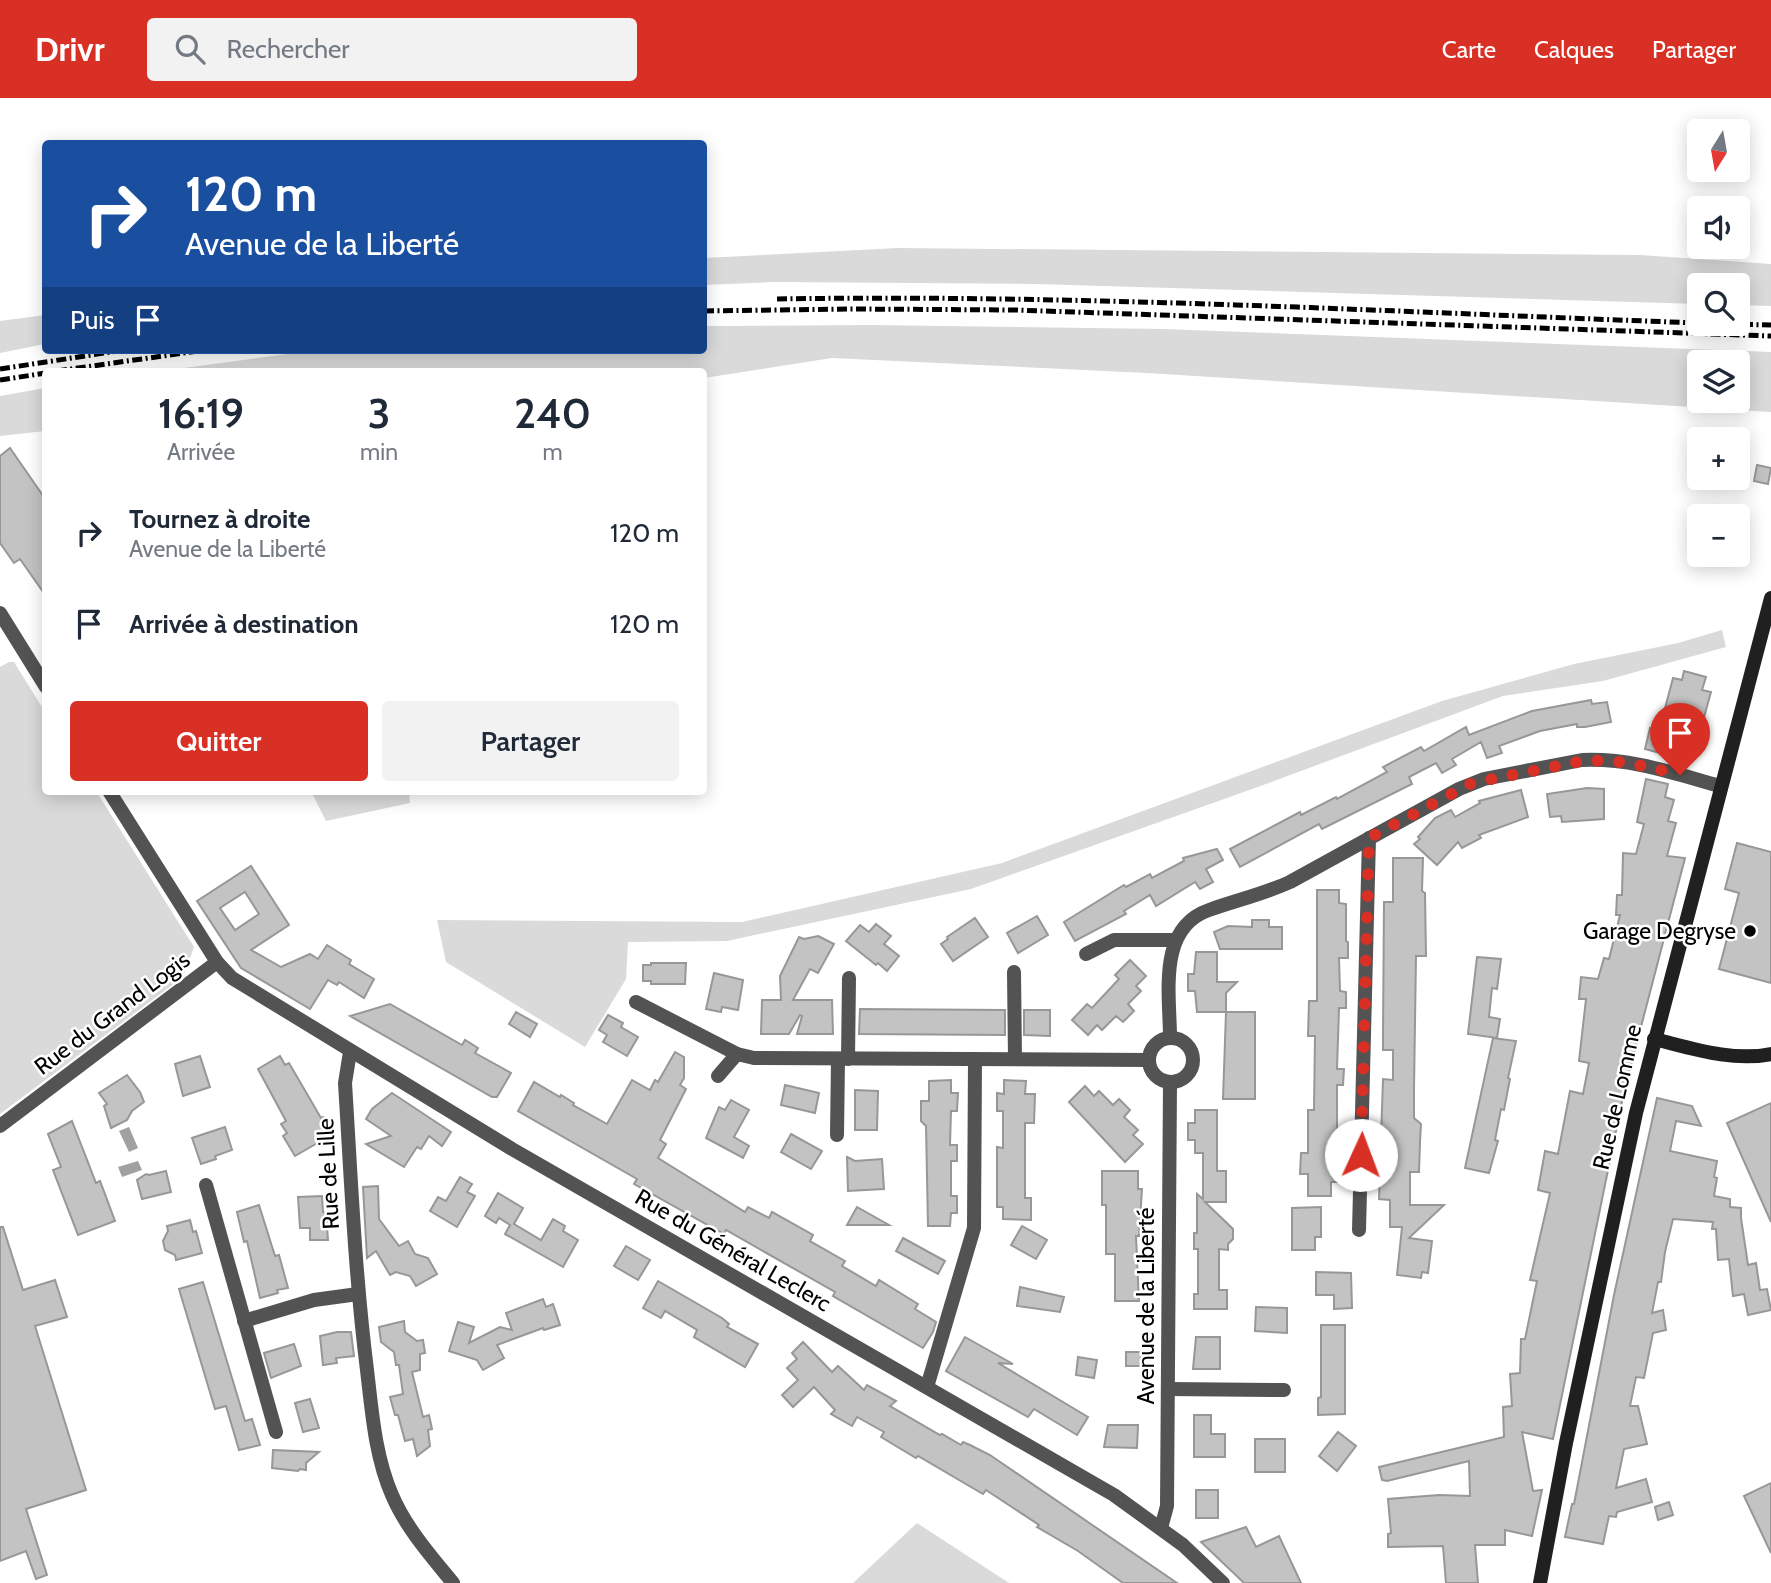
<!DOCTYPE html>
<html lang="fr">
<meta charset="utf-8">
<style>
body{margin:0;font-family:Cabin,sans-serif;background:#f2f2f3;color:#1f2937;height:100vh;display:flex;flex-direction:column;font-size:26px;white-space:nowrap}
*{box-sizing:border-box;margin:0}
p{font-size:23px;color:#747a83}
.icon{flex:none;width:38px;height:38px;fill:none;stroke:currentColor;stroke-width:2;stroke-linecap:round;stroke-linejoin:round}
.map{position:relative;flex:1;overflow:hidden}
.sheet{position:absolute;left:42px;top:270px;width:665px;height:427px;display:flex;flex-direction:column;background:#fff;border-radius:7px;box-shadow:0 4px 18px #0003}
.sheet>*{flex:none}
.hud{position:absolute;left:42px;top:42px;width:665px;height:214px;border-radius:7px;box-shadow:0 4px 18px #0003;background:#1a4fa0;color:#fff;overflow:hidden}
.needle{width:46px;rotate:191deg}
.buttons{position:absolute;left:1687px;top:21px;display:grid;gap:14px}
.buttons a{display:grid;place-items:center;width:63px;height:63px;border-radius:7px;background:#fff;box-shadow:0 4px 18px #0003;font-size:35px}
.pin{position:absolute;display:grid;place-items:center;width:60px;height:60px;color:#fff;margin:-72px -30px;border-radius:50% 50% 50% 0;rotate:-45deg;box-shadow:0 0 7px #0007}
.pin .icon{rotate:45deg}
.me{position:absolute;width:77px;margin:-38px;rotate:2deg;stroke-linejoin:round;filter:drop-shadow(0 0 5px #0008)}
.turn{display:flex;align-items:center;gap:24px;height:147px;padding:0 28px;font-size:32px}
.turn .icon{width:91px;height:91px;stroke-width:2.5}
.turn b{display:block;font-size:49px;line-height:60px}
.then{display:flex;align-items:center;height:66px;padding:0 28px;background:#0003;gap:14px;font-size:26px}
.eta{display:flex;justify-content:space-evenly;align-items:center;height:119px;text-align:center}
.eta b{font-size:42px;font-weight:600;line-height:49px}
.action{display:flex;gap:14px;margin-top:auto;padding:14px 28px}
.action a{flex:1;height:80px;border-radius:7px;background:#d93025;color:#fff;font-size:28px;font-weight:600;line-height:80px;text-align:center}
.action a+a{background:#f2f2f3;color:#1f2937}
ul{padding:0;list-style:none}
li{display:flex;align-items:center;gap:21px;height:91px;padding:0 28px}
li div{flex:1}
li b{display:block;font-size:26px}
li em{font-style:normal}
header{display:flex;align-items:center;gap:42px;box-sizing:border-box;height:98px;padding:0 35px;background:#d93025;color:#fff}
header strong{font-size:33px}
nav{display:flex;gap:38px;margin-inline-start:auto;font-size:24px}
.search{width:490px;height:63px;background:#f2f2f3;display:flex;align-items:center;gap:18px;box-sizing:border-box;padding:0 24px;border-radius:7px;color:#747a83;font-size:26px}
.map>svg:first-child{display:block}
.green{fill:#dadada;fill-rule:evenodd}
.water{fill:#a1a1a1}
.building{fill:#c3c3c3;stroke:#979797;stroke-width:2;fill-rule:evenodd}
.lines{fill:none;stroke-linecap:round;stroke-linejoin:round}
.minor{stroke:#535353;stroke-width:14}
.secondary{stroke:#202020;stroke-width:14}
.rail{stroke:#000;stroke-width:5;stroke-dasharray:10 3.5 2 3.5;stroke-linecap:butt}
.route{stroke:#d93025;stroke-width:12;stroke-dasharray:0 21.6}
.poi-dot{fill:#000;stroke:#fff;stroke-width:2.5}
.labels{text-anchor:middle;stroke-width:5;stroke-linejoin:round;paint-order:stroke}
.poi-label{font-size:23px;fill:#000;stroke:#fff;text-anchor:end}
.street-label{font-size:23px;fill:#000;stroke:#fff}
</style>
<header>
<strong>Drivr</strong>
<div class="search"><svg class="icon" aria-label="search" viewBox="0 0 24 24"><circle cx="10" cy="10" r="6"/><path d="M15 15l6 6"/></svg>Rechercher</div>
<nav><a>Carte</a><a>Calques</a><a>Partager</a></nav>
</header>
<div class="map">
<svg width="1771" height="1485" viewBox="0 0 1771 1485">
<rect width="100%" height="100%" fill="#fff"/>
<g class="green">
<polygon points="898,150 1640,157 1771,166 1771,208 1738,207 1738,187 1699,187 1699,206 1036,186 776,184 704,187 704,160"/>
<polygon points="45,217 45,246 0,255 0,223"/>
<path d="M 871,227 L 1163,231 L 1771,254 L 1771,314 L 1147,275 L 832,260 L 704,280 L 704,273 L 162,273 L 316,252 L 704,252 L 704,228 ZM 1699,264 L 1738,264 L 1738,303 L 1699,303 Z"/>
<polygon points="45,290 45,333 0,338 0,298"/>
<polygon points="1722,532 1726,549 1603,583 1503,598 1255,690 971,791 727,843 628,844 626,881 585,949 446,864 437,822 742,824 1002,765 1442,603 1574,566 1678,545"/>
<polygon points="9,564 14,564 45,614 46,693 96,693 194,849 183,879 0,1016 0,569"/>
<polygon points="311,693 409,693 410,705 326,723"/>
<polygon points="917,1425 1009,1485 853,1485"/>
</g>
<g class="water">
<polygon points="129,1029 138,1050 129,1054 119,1033"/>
<polygon points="138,1063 142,1072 122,1079 118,1069"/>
</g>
<g class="building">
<polygon points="10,350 46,402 46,498 20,461 14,465 0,445 0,358"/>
<polygon points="1757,367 1771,370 1768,386 1754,383"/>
<polygon points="1684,573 1706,579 1702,592 1711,594 1701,630 1693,628 1688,649 1679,646 1675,659 1645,651 1650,630 1659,633 1673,580 1682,582"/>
<polygon points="1591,602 1592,606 1607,604 1611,624 1585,629 1577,629 1577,626 1540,633 1499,648 1502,655 1487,660 1481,644 1452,661 1456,667 1442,675 1436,665 1409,679 1412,686 1322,731 1319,726 1240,769 1230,751 1300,714 1301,717 1336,699 1337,701 1387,674 1383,669 1421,649 1424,653 1466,629 1469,637 1532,613"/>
<polygon points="1646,681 1668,686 1665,699 1674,702 1668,723 1676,725 1667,758 1685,760 1624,994 1553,1341 1522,1334 1533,1393 1542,1392 1532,1438 1505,1432 1505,1447 1475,1447 1478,1485 1446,1485 1443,1448 1388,1449 1388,1436 1391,1435 1388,1401 1439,1397 1470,1398 1469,1363 1387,1383 1382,1382 1379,1369 1504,1339 1503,1309 1512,1308 1510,1276 1520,1275 1521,1241 1525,1241 1537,1183 1530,1182 1550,1095 1538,1092 1545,1053 1558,1056 1570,993 1583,996 1589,965 1579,963 1586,901 1579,901 1581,879 1598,881 1604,860 1609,861 1620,817 1616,817 1617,797 1622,797 1623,755 1636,756 1644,726 1637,724"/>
<polygon points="1587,690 1604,691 1604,721 1562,724 1561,718 1550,719 1547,696"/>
<polygon points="1521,692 1528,719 1479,737 1481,740 1462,750 1458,744 1437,767 1414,746 1420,741 1418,739 1435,720 1451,712 1455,719 1480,705 1479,703"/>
<polygon points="1737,745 1771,754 1771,885 1719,871 1739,795 1725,791"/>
<polygon points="1217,751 1223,762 1206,771 1213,784 1200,791 1195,784 1156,808 1150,797 1124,813 1126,816 1075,843 1064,824 1124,787 1126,789 1150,776 1152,780 1184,763 1183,760"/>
<polygon points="1393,760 1423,760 1422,793 1425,795 1426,858 1416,858 1414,991 1414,1020 1421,1026 1420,1044 1419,1074 1410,1074 1410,1107 1444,1107 1409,1140 1432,1143 1428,1175 1422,1174 1421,1180 1397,1177 1402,1129 1390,1129 1390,1102 1379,1101 1383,981 1393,982 1393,952 1383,952 1383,936 1384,804 1393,804"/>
<path d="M 251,768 L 289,827 L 251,852 L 281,869 L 310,856 L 318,861 L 327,847 L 351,862 L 349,866 L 374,881 L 364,900 L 339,884 L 337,887 L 328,882 L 310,911 L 241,870 L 197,803 ZM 245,794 L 259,816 L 235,832 L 220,810 Z"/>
<polygon points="1317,792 1339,792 1339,805 1346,806 1346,843 1348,844 1348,860 1339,860 1340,893 1346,894 1346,910 1339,910 1337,971 1344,971 1343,987 1337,987 1337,1084 1331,1084 1331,1098 1308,1098 1308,1076 1300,1076 1301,1055 1308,1055 1308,1012 1314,1012 1315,938 1308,938 1309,903 1317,903"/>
<polygon points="1037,818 1048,837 1018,855 1007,835"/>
<polygon points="975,820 988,839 953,863 941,846 948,841 947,839"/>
<polygon points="1252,822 1269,822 1269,829 1282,829 1282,851 1220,851 1214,834 1228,828 1252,829"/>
<polygon points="876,826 891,838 884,846 899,858 887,873 878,865 876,867 846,843 860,827 869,834"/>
<polygon points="818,838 834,846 818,875 810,871 793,902 832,902 833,936 797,936 802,918 800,917 789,936 761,936 762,902 781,902 780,878 799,839 804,841"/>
<polygon points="1196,854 1217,854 1217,884 1237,884 1226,895 1226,914 1255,914 1255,1001 1223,1001 1226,914 1197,914 1195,893 1188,893 1188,876 1194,876"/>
<polygon points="1477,859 1501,861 1497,891 1492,890 1489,919 1500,921 1497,940 1468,936"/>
<polygon points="1130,862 1146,878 1136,888 1141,893 1128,906 1134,913 1123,924 1116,918 1102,932 1097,927 1088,937 1072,922 1087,906 1092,910 1119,881 1115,877"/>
<polygon points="651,865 686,865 685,886 651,886 651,883 643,883 643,867 651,867"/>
<polygon points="714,875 743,882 738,912 722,909 721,914 706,911"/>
<polygon points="390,906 462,947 465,942 478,950 475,955 511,975 497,999 492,999 350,918"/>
<polygon points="860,911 1005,912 1005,937 859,936"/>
<polygon points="1024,912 1050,912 1050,938 1024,937"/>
<polygon points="516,914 537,926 530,939 509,926"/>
<polygon points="608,917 623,925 621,929 638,939 627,958 603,944 607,937 599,932"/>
<polygon points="1493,940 1516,943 1508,980 1510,981 1508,991 1504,1012 1501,1011 1495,1042 1498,1043 1489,1075 1465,1070"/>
<polygon points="675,954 684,959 684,980 680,987 686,991 660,1042 666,1046 658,1060 745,1114 748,1109 769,1120 772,1114 813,1137 810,1143 845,1163 842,1168 876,1188 879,1182 918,1206 915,1211 936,1224 933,1234 923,1250 833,1198 835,1194 726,1132 724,1136 634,1086 637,1081 518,1013 534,984 560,999 561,997 574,1005 573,1007 607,1026 632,982 650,992 655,982 658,984"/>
<polygon points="200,958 210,989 183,998 175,966"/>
<polygon points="280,958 285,967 289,965 321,1020 323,1019 333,1036 295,1058 283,1038 287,1035 281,1026 286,1023 258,971"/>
<polygon points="127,977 140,994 144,1004 132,1013 127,1022 111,1030 104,1008 107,1006 99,995"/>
<polygon points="951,982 951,995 958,995 957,1013 951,1013 950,1047 957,1047 957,1063 951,1063 951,1098 957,1098 957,1115 951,1115 950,1128 928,1128 926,1028 921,1023 921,1003 929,1003 929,983"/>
<polygon points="1004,982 1026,983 1025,996 1035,996 1034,1025 1025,1025 1025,1100 1031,1100 1031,1122 1003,1121 1003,1109 997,1109 997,1049 1003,1050 1003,1013 997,1013 997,995 1004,996"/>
<polygon points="785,987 819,995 815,1015 781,1007"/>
<polygon points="1085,988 1094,998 1099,993 1113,1007 1119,1001 1130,1012 1124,1019 1138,1032 1133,1037 1143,1046 1125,1064 1069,1004"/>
<polygon points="855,992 878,993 877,1032 855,1032"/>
<polygon points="392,995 451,1034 442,1048 429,1038 421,1051 417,1049 404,1069 366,1046 391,1038 366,1021 372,1011"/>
<polygon points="1657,1000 1692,1008 1701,1028 1676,1023 1670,1053 1717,1063 1714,1079 1717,1080 1714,1098 1730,1101 1730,1109 1741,1110 1741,1120 1748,1167 1756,1165 1760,1192 1767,1191 1771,1212 1748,1217 1744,1196 1733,1198 1729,1161 1718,1162 1716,1131 1712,1131 1713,1124 1673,1121 1665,1154 1661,1184 1658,1184 1652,1215 1663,1212 1666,1232 1653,1235 1644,1280 1636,1279 1630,1308 1638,1308 1647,1346 1624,1351 1616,1390 1646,1381 1652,1404 1617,1414 1616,1419 1609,1418 1603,1446 1565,1439 1572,1406 1574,1406 1614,1197"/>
<polygon points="731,1002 749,1012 734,1039 749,1048 743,1060 706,1040 719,1009 725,1012"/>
<polygon points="1771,1005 1771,1124 1727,1025"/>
<polygon points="1195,1012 1217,1012 1217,1073 1226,1073 1226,1104 1205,1104 1233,1131 1233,1141 1228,1146 1228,1152 1219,1151 1219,1192 1227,1192 1227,1211 1194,1211 1194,1196 1198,1196 1198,1151 1194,1151 1194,1135 1197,1135 1197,1096 1203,1101 1203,1055 1195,1055 1195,1042 1188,1042 1188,1025 1195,1025"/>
<polygon points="72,1023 96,1085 100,1083 115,1123 78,1137 53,1072 61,1069 48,1036"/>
<polygon points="225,1029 232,1052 215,1058 216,1061 201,1066 192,1040"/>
<polygon points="791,1036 822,1053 811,1071 781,1054"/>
<polygon points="847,1059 855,1063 882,1061 884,1091 848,1093"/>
<polygon points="166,1073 171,1094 142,1101 137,1082 146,1076 149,1077"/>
<polygon points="1102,1073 1138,1073 1138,1091 1142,1091 1139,1138 1136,1138 1139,1203 1115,1203 1115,1156 1106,1156 1106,1107 1102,1107"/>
<polygon points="460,1079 472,1086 467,1094 475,1098 457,1129 430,1113 438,1099 446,1103"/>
<polygon points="378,1088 379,1121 382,1125 399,1148 408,1143 415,1156 428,1160 437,1176 416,1188 410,1178 396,1174 390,1177 376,1153 367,1160 363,1089"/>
<polygon points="498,1095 523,1110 514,1126 541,1142 553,1121 565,1128 563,1133 578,1142 563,1169 505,1136 510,1127 499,1120 496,1125 485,1118"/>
<polygon points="322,1098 323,1114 326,1115 328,1142 310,1142 310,1130 300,1130 298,1099"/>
<polygon points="259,1107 275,1158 279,1157 288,1190 277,1192 278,1195 260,1200 247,1143 244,1144 237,1114"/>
<polygon points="857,1109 889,1127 847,1127"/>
<polygon points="1321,1109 1321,1139 1315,1139 1315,1152 1292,1152 1292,1110"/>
<polygon points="190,1122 193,1134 196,1133 202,1155 176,1162 175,1157 165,1152 163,1143 168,1133 167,1128"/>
<polygon points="1022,1128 1047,1142 1036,1161 1011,1147"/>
<polygon points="0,1129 3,1129 23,1192 55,1182 67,1219 35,1228 86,1392 26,1411 47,1477 36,1481 26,1453 0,1463"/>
<polygon points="903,1140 945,1163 938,1176 896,1153"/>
<polygon points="626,1148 650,1162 638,1182 614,1168"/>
<polygon points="1316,1174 1351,1175 1352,1210 1334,1211 1334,1197 1316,1197"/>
<polygon points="658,1183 722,1220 729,1226 727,1229 758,1246 745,1269 694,1239 697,1232 665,1213 661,1220 643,1210"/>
<polygon points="203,1184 245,1323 252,1321 260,1347 239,1352 226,1308 215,1311 179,1191"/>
<polygon points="1020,1189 1064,1199 1060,1214 1017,1208"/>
<polygon points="543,1201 546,1209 553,1206 560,1227 544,1232 543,1230 497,1247 504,1260 483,1272 477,1262 449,1253 458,1224 474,1229 469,1245 500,1229 512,1232 506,1215"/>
<polygon points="1256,1209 1287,1210 1287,1235 1255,1233"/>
<polygon points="404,1223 405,1234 417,1243 423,1242 425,1255 420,1256 420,1272 412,1274 423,1319 429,1317 432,1331 428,1332 430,1348 417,1358 413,1341 405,1343 398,1317 395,1317 390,1299 403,1296 399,1267 396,1267 394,1254 381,1244 379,1229"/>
<polygon points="1321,1227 1345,1227 1345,1316 1318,1317 1318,1300 1321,1299"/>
<polygon points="337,1234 351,1234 354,1258 336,1260 337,1265 323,1267 320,1238"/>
<polygon points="965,1239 1013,1266 998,1265 1088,1319 1077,1337 1034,1311 1028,1319 946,1273"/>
<polygon points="1196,1239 1220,1239 1220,1271 1193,1271"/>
<polygon points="803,1244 832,1274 838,1268 864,1292 867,1287 896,1303 890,1308 940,1337 942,1336 961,1347 963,1344 970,1347 990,1357 1177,1485 1123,1485 1078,1453 1037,1429 1039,1427 986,1392 983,1396 918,1358 916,1360 881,1339 884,1334 857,1319 852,1328 831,1316 835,1312 814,1289 793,1309 782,1297 798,1282 787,1270 797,1261 792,1255"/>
<polygon points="294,1246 301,1268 271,1280 264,1255"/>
<rect x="1126" y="1254" width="15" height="14"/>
<polygon points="1078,1259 1097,1262 1094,1280 1076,1277"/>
<polygon points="310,1301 319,1330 303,1334 295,1305"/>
<polygon points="1194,1317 1211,1317 1211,1336 1225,1336 1225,1359 1194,1359"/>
<polygon points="1108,1327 1138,1327 1137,1350 1104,1349"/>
<polygon points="1338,1334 1356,1348 1337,1373 1319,1358"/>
<rect x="1255" y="1341" width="30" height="33"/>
<polygon points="273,1352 319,1354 306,1365 306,1372 300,1371 298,1373 272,1370"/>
<polygon points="1771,1385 1771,1455 1744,1398"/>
<rect x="1196" y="1392" width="22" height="28"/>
<polygon points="1669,1404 1673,1417 1658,1422 1655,1409"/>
<polygon points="1246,1429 1256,1449 1279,1438 1301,1485 1244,1485 1201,1444"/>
</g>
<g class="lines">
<g class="minor">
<polyline points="0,515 46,589"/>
<polyline points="109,693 217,864 232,880 512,1051 1114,1397 1183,1447 1223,1485"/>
<polyline points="1086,856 1114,842 1175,842"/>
<polyline points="1014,874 1015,961"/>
<polyline points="636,904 737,956 754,960 1148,962"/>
<circle cx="1171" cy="962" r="22"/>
<path d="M 1170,940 C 1170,896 1157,830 1209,812 C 1237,802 1264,796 1290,784 L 1459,691 L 1484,681 L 1582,662 C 1632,660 1673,675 1720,688"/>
<path d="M 350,954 L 345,985 C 351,1081 355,1177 367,1272 C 372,1314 375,1358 392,1397 C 406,1430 431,1458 453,1485"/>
<polyline points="848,961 849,880"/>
<polyline points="718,978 737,956"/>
<polyline points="0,1028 217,864"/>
<polyline points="837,1037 838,961"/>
<polyline points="206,1087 276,1334"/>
<polyline points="1359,1132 1369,740"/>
<polyline points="244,1223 314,1202 358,1196"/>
<polyline points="927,1289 974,1130 975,961"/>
<polyline points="1168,1291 1284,1292"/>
<polyline points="1161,1430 1167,1408 1170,985"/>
</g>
<g class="secondary">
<path d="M 1654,941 C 1691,950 1732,964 1771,956"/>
<polyline points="1540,1485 1566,1345 1636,1015 1771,500"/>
</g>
<g class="rail">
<path d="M 777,201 C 1085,196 1392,214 1699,225"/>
<polyline points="704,213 852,211 1015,212 1771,238"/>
<polyline points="1724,226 1771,227"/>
<polyline points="0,271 124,252"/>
<polyline points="57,273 205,252"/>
<polyline points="0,282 46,275"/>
</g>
</g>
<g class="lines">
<path class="route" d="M 1361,1057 L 1369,740 L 1472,685 L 1582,663 C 1617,661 1647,668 1680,677"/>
</g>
<circle class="poi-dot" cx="1750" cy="833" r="7"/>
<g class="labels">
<g class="poi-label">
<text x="1736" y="841">Garage Degryse</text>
</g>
<g class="street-label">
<text transform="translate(112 915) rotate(-37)" y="8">Rue du Grand Logis</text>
<text transform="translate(1617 999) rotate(-77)" y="8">Rue de Lomme</text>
<text transform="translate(328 1076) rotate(-93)" y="8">Rue de Lille</text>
<text transform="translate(733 1152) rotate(30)" y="8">Rue du Général Leclerc</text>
<text transform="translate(1146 1208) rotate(-90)" y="8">Avenue de la Liberté</text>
</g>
</g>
</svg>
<div class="buttons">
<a><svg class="needle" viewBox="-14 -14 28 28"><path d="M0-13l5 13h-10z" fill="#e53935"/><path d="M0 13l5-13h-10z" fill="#747a83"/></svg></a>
<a><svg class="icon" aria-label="sound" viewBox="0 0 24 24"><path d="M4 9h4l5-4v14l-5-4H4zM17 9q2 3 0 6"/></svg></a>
<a><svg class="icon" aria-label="search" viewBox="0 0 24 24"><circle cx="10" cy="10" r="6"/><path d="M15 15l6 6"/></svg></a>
<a><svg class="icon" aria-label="layers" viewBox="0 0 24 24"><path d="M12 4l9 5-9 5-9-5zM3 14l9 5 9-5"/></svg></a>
<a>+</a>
<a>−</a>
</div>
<div class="pin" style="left:1680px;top:677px;background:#d93025"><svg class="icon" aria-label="arrive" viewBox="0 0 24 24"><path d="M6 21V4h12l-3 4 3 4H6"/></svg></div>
<svg class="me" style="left:1361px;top:1057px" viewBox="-20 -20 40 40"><circle r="19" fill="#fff"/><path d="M0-13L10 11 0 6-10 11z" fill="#d93025"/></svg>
<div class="hud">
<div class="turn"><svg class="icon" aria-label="right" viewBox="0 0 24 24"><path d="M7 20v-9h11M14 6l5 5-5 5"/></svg><div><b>120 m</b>Avenue de la Liberté</div></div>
<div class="then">Puis<svg class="icon" aria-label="arrive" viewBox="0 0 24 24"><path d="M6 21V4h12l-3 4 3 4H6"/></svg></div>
</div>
<section class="sheet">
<div class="eta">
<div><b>16:19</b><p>Arrivée</p></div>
<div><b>3</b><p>min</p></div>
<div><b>240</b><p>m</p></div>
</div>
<ul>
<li><svg class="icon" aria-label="right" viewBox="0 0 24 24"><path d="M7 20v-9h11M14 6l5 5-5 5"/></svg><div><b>Tournez à droite</b><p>Avenue de la Liberté</p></div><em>120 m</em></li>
<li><svg class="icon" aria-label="arrive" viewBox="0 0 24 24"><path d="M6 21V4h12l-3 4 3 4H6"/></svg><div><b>Arrivée à destination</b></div><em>120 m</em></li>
</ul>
<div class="action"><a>Quitter</a><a>Partager</a></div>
</section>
</div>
